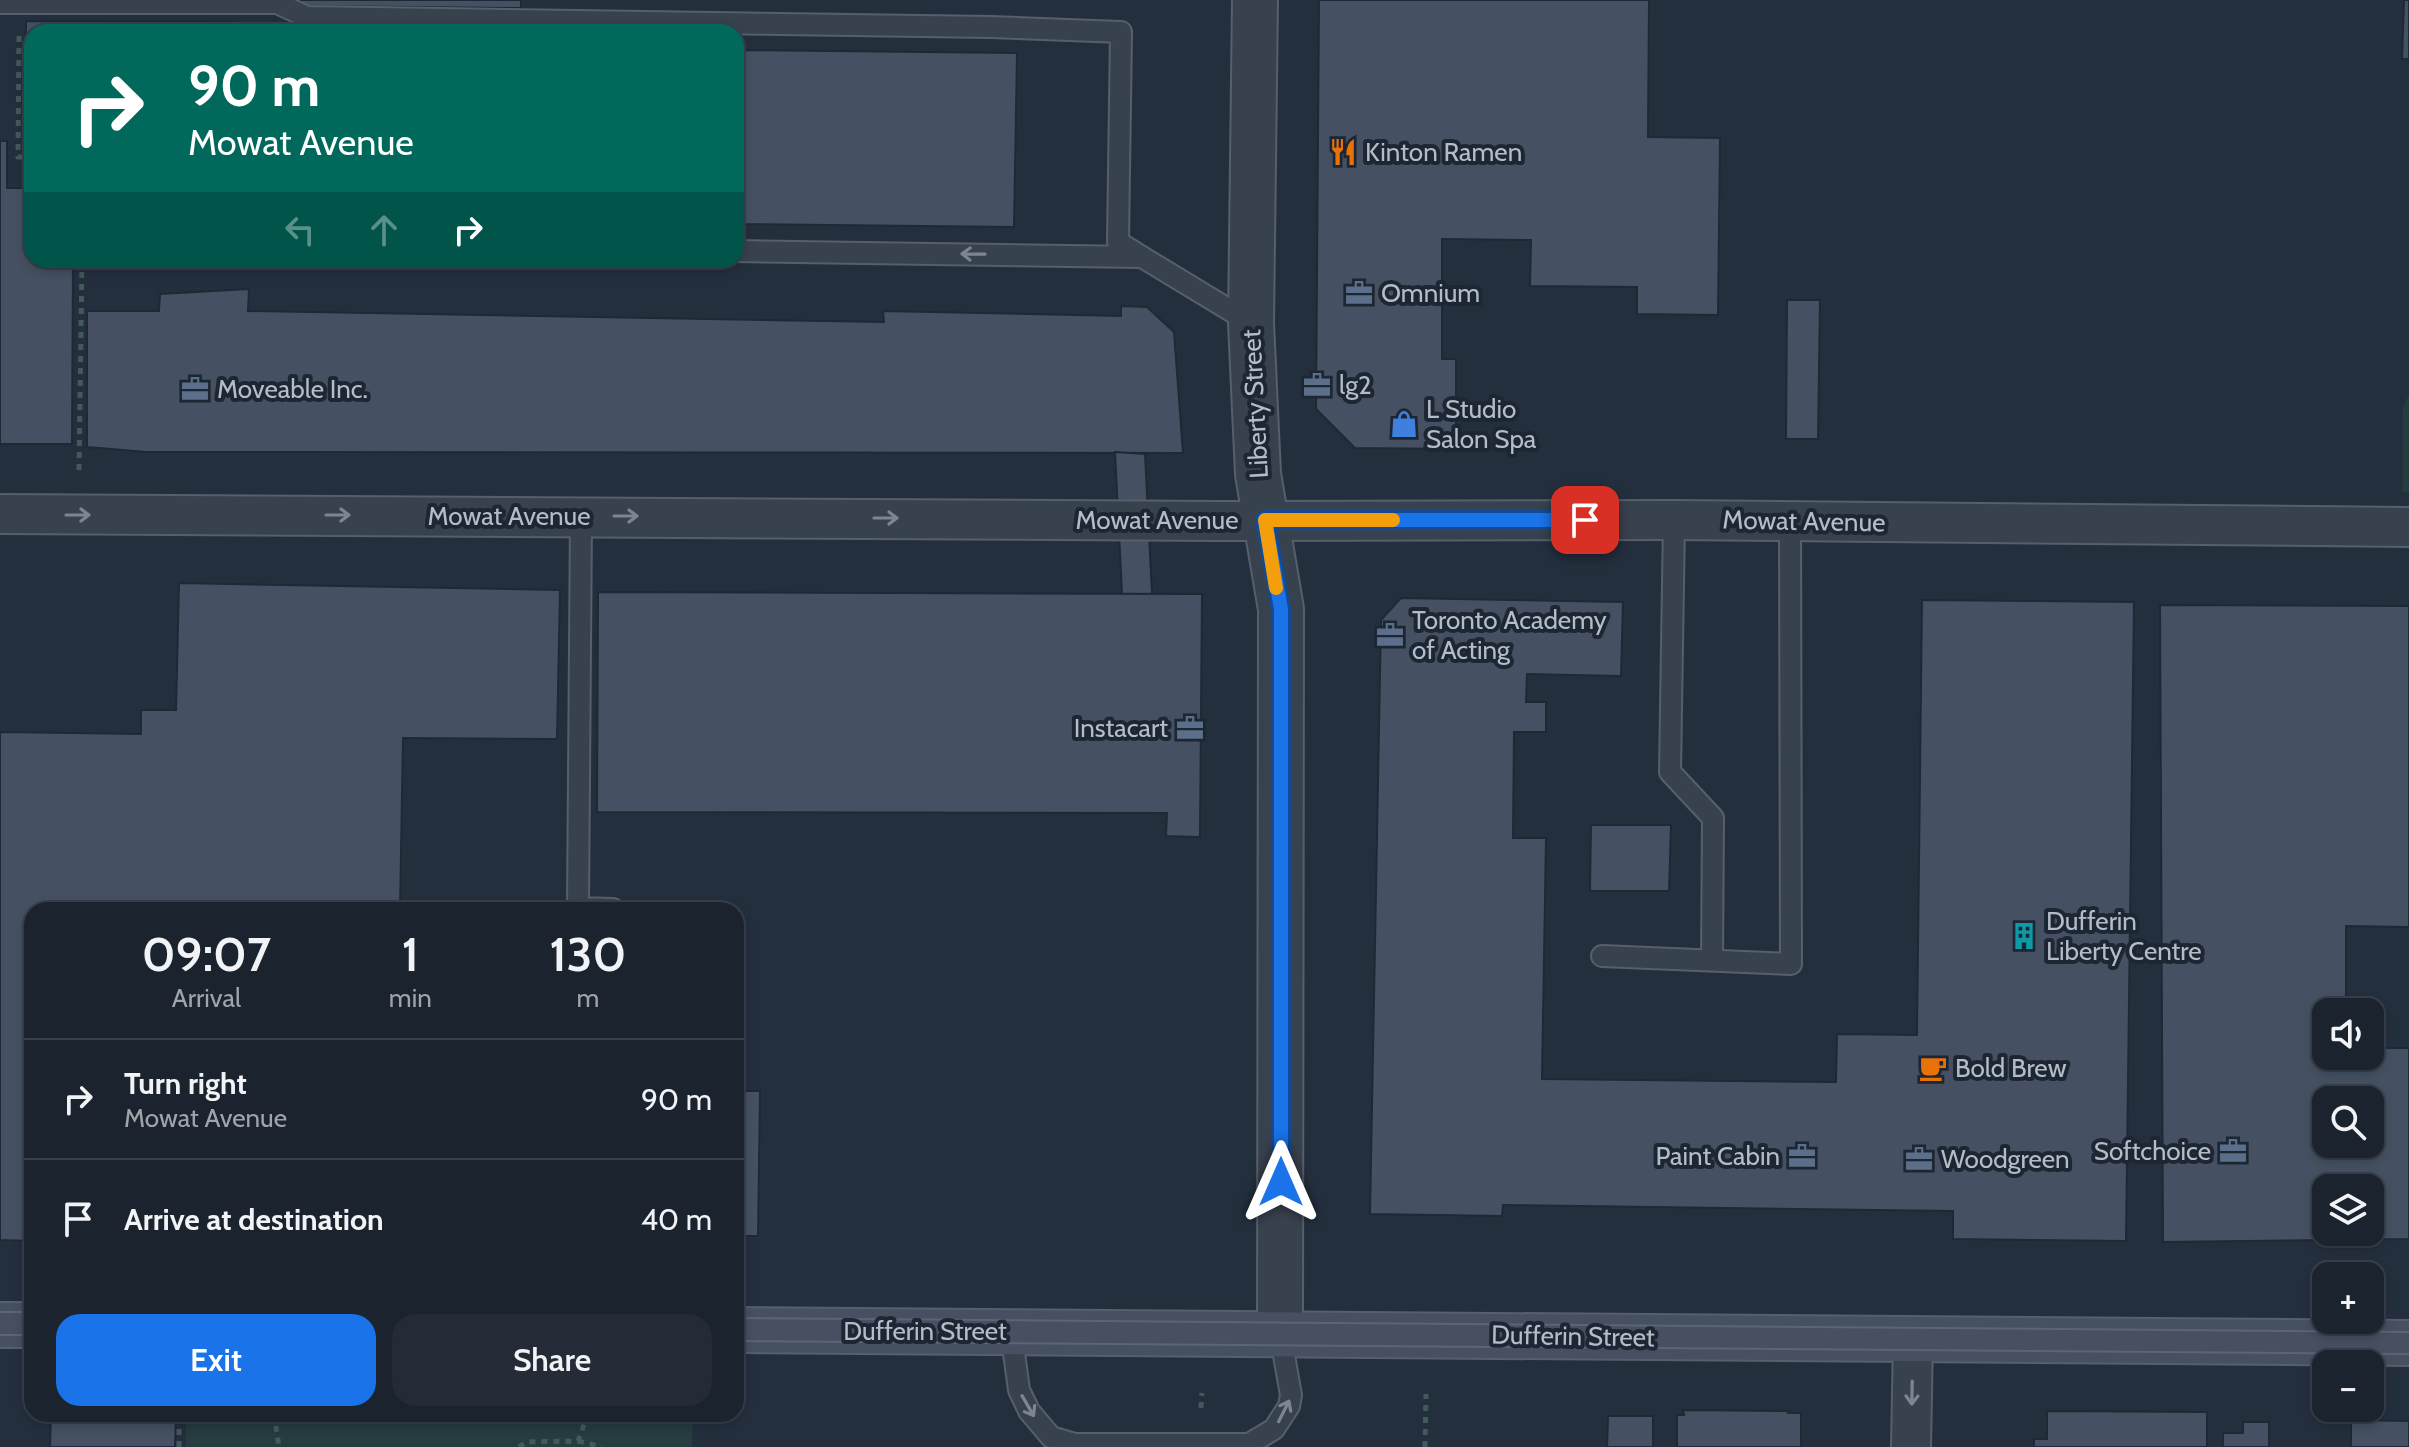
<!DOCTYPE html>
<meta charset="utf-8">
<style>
body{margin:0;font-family:Cabin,sans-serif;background:#242b36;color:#f1f3f6;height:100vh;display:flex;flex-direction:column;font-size:30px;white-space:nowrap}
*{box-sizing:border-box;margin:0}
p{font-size:26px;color:#a0a4aa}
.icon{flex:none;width:44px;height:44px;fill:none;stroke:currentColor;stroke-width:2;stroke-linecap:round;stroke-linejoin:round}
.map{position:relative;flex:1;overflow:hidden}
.side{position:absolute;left:24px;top:902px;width:720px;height:520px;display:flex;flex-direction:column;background:#1b232e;border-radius:24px;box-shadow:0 4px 12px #0003,0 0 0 2px #39404a}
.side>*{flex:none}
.banner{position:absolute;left:24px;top:24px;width:720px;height:244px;border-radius:24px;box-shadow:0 4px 12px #0003,0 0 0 2px #39404a;background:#00695c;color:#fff;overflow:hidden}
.tools{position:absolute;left:2312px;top:998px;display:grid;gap:16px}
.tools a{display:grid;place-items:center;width:72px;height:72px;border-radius:16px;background:#1b232e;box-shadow:0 4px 12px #0003,0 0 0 2px #39404a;font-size:40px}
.pin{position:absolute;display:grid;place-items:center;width:68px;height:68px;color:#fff;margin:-34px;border-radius:16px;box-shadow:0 4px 12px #0006}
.me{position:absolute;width:88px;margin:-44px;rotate:0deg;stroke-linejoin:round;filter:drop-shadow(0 0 6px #0008)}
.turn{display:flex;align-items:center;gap:28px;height:168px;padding:0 32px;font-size:36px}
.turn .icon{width:104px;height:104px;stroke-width:2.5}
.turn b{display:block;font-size:56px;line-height:68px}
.lanes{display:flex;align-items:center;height:76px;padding:0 32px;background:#0003;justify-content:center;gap:40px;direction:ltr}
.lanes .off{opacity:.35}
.eta{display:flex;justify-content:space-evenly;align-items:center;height:136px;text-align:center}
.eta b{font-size:48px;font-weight:600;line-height:56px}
.action{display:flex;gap:16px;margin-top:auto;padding:16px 32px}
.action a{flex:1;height:92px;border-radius:24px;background:#1a73e8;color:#fff;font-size:32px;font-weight:600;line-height:92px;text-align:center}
.action a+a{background:#242b36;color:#f1f3f6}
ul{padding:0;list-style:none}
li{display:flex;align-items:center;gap:24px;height:120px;padding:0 32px;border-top:2px solid #39404a}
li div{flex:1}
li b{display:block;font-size:30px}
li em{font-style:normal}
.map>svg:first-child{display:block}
.green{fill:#263c3f}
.building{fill:#455162;stroke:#1f2835;stroke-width:2;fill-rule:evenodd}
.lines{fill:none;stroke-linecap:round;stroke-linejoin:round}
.service-casing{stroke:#565f6c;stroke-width:24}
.minor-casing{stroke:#565f6c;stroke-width:42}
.tertiary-casing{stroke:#565f6c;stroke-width:48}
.secondary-casing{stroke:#565f6c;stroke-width:48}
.path{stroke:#44595c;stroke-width:5;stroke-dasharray:6 6;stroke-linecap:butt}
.service{stroke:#38414e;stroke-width:20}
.minor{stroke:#38414e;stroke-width:38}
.tertiary{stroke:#38414e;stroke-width:44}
.secondary{stroke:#465061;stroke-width:44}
.tram{stroke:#5a6575;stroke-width:2}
.oneway{stroke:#7c8592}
.route-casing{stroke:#114b97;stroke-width:20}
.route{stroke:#1a73e8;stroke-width:14}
.slow{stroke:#f59e0b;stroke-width:14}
.labels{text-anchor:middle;stroke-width:8;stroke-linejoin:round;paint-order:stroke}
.poi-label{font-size:26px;fill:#b4bcc9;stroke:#1d2633;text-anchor:start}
.street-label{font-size:26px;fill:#b4bcc9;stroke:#1d2633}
</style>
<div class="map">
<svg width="2409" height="1447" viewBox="0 0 2409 1447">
<rect width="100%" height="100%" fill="#242f3e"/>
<g class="green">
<polygon points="2409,394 2409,492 2402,492 2403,408"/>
<polygon points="186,1414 693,1414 692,1447 186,1447"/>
</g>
<g class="building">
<polygon points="300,0 521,0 521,8 300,6"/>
<polygon points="1319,0 1649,0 1648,137 1720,138 1718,315 1637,314 1637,287 1530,286 1531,240 1442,239 1442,359 1456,359 1456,449 1355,448 1316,409"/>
<polygon points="2404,0 2409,0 2409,59 2402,59"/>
<polygon points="26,21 237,22 237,32 32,32 32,134 25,134"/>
<polygon points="736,50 1017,53 1014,227 736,224"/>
<polygon points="0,141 7,141 7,188 32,188 32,260 73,260 72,444 0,444"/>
<polygon points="249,289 248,311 884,322 883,311 1121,316 1121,306 1147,307 1174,332 1183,453 147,452 87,447 87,311 159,311 160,294"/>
<polygon points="1787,300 1820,300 1818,439 1786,439"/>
<polygon points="1115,452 1145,454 1152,594 1122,594"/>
<polygon points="179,583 560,590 557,739 403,738 400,910 32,910 32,1241 0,1240 0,732 141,734 141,710 176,710"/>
<polygon points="598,592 1202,594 1200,837 1166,836 1167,813 597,812"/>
<polygon points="1401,598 1623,602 1621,676 1527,674 1526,702 1546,702 1546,732 1514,732 1513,838 1546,838 1542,1079 1836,1082 1837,1034 1917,1035 1922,600 2134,602 2126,1241 1953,1239 1953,1211 1503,1205 1502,1216 1370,1214 1381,620"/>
<path d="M 2160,605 L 2409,606 L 2409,927 L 2346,926 L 2346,1012 L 2326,1012 L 2326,1056 L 2370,1056 L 2370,1048 L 2409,1048 L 2409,1239 L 2163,1242 ZM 2326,1100 L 2370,1100 L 2370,1144 L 2326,1144 ZM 2326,1188 L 2370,1188 L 2370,1232 L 2326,1232 Z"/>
<polygon points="1591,825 1671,825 1669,891 1590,891"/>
<polygon points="736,1091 760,1091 758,1236 736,1236"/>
<polygon points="1683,1410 1789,1411 1788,1413 1801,1413 1801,1447 1677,1447 1677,1415 1684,1415"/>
<polygon points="2047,1411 2207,1412 2207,1447 2034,1447 2034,1439 2047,1439"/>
<polygon points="51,1414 176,1414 175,1447 50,1447"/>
<polygon points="1608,1416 1653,1416 1653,1447 1607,1447"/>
<polygon points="2351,1420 2409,1421 2409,1447 2351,1447"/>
<polygon points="2243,1422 2269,1422 2269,1447 2223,1447 2223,1433 2243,1433"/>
</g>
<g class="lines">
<g class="service-casing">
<g id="service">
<polyline points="277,0 277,3 307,17 991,27 1121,32 1118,242 1142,257"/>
<polyline points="0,3 277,3"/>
<polyline points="736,251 1142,257 1251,323"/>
<polyline points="581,516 578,908 613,909"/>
<polyline points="1674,520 1670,772 1713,818 1712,960"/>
<polyline points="1602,956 1791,964 1790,521"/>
<polyline points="1011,1331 1019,1390 1029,1411 1051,1437 1075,1444 1249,1444 1274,1429 1289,1406 1291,1395 1280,1333"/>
</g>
</g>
<g class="minor-casing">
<g id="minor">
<polyline points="0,514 1219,521 1674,520 2409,527"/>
<polyline points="1911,1447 1913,1339"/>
</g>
</g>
<g class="tertiary-casing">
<polyline id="tertiary" points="1255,0 1251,323 1258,474 1281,609 1280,1333"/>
</g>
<g class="secondary-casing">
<g id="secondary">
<polyline points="0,1325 32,1325"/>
<polyline points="736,1330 2409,1343"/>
</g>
</g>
<g class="path">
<polyline points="19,36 18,157 32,157"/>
<polyline points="79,470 82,260"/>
<polyline points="1201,1408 1202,1393"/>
<polyline points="274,1414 279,1447"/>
<polyline points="578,1441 602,1447"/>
<polyline points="179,1447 179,1414"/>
<polyline points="519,1447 526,1442 578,1441 588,1414"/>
<polyline points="1425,1447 1426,1394"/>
</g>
<use href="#service" class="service"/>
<use href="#minor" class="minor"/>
<use href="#tertiary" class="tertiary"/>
<use href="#secondary" class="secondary"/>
<g class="tram">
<polyline points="0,1312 32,1312"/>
<polyline points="736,1318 2409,1332"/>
<polyline points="0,1335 32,1335"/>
<polyline points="736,1341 2409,1354"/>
</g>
</g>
<defs><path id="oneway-shaft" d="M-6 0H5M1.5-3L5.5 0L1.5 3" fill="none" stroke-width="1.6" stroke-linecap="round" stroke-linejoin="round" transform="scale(2)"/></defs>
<g class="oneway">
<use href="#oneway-shaft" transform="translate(973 254) rotate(-179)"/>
<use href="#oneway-shaft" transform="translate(78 515)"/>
<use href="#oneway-shaft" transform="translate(338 515)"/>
<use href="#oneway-shaft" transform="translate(626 516)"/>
<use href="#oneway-shaft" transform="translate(886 518)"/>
<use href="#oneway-shaft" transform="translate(1912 1393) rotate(91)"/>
<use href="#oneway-shaft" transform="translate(1028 1406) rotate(60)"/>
<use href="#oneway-shaft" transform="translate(1284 1411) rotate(-63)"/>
</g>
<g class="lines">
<g class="route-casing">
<polyline id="route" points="1281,1182 1281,609 1265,520 1585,520"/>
</g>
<use href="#route" class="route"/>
<polyline class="slow" points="1276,588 1265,520 1393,520"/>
</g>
<defs>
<g id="restaurant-bare" transform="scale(2.16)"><path d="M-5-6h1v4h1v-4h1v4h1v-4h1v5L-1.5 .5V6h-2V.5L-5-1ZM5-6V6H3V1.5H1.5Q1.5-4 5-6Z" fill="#e8710a" stroke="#1d2633" stroke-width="2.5" paint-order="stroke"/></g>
<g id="office-bare" transform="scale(2.16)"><path d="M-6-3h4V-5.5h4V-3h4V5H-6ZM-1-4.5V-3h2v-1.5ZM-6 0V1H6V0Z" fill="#5c6f8a" stroke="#1d2633" stroke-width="2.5" paint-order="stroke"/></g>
<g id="shop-bare" transform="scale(2.16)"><path d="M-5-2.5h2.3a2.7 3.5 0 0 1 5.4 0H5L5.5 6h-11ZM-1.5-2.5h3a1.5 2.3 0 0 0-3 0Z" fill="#3f7fe0" stroke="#1d2633" stroke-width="2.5" paint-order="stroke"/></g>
<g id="building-bare" transform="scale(2.16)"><path d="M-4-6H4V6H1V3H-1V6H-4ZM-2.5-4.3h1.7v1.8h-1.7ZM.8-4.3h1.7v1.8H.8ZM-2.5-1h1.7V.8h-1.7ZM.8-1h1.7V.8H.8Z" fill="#0f9aa8" stroke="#1d2633" stroke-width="2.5" paint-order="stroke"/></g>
<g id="cafe-bare" transform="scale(2.16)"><path d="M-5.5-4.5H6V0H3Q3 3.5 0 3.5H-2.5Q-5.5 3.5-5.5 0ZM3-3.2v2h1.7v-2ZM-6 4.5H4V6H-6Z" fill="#e8710a" stroke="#1d2633" stroke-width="2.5" paint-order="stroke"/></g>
</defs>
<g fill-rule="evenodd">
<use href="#restaurant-bare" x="1343" y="152"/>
<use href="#office-bare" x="1359" y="293"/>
<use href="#office-bare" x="1317" y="385"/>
<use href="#office-bare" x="195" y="389"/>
<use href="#shop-bare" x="1404" y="424"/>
<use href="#office-bare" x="1390" y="635"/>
<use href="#office-bare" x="1190" y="728"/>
<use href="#building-bare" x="2024" y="936"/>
<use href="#cafe-bare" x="1933" y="1068"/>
<use href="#office-bare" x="2233" y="1151"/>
<use href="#office-bare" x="1802" y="1156"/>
<use href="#office-bare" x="1919" y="1159"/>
</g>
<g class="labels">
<g class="poi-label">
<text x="1365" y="161">Kinton Ramen</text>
<text x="1381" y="302">Omnium</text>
<text x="1339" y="394">lg2</text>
<text x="217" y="398">Moveable Inc.</text>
<text x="1426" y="418">L Studio<tspan x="1426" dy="30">Salon Spa</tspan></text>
<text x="1412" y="629">Toronto Academy<tspan x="1412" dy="30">of Acting</tspan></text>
<text x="1168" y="737" text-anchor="end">Instacart</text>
<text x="2046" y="930">Dufferin<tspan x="2046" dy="30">Liberty Centre</tspan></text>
<text x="1955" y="1077">Bold Brew</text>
<text x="2211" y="1160" text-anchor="end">Softchoice</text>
<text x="1780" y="1165" text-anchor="end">Paint Cabin</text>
<text x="1941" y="1168">Woodgreen</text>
</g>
<g class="street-label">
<text transform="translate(1255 404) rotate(-93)" y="9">Liberty Street</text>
<text x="509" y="525">Mowat Avenue</text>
<text x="1157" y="529">Mowat Avenue</text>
<text transform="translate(1804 521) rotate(1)" y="9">Mowat Avenue</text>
<text x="925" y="1340">Dufferin Street</text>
<text transform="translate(1573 1336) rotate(1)" y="9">Dufferin Street</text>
</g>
</g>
</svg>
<div class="tools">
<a><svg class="icon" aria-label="sound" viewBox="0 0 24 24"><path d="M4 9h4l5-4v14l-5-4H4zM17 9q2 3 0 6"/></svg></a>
<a><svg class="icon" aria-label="search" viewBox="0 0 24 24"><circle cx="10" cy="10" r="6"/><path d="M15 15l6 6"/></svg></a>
<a><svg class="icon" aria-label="layers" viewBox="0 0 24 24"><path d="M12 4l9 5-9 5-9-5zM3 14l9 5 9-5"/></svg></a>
<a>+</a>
<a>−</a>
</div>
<div class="pin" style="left:1585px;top:520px;background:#d93025"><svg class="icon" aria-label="arrive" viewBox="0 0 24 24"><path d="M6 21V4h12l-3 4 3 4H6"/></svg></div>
<svg class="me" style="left:1281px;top:1182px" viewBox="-20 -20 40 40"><path d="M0-17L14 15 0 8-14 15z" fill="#1a73e8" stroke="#fff" stroke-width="4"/></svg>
<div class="banner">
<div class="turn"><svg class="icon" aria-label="right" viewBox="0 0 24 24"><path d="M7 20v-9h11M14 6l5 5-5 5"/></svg><div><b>90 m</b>Mowat Avenue</div></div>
<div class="lanes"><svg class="icon off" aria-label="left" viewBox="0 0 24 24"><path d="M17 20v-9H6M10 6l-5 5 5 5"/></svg><svg class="icon off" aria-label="ahead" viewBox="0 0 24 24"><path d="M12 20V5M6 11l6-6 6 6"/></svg><svg class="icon" aria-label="right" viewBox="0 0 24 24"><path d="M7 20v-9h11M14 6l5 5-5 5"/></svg></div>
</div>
<section class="side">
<div class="eta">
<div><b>09:07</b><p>Arrival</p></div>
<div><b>1</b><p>min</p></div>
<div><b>130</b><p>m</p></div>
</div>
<ul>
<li><svg class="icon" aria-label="right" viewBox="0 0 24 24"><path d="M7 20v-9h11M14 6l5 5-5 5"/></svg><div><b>Turn right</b><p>Mowat Avenue</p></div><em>90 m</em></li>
<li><svg class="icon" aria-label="arrive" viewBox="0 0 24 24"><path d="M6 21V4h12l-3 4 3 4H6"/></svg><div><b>Arrive at destination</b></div><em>40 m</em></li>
</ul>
<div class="action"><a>Exit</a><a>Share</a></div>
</section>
</div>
